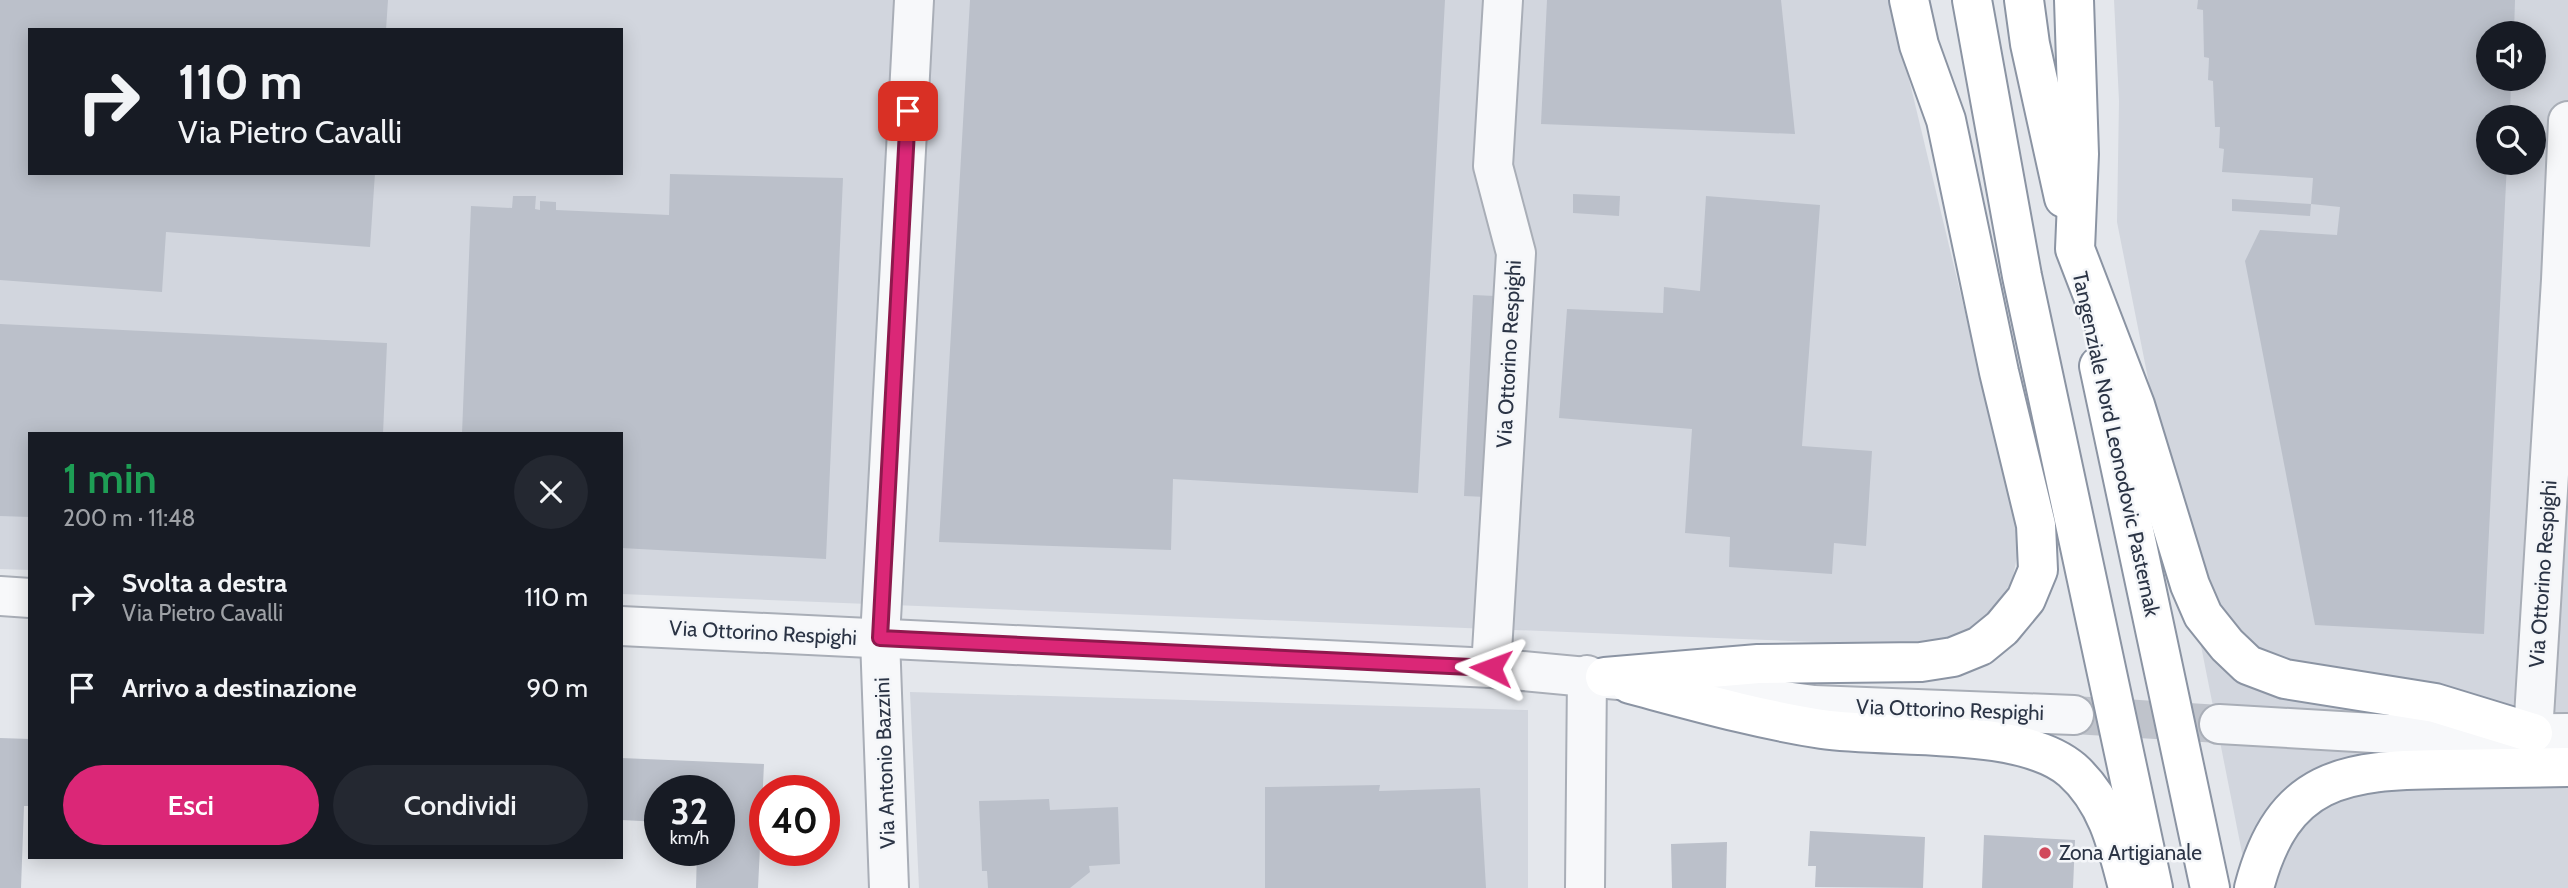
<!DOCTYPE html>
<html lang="it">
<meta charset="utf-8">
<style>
body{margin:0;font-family:Cabin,sans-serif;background:#242831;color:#f1f3f6;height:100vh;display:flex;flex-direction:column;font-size:26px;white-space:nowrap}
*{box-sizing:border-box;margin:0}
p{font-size:23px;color:#9ea1a6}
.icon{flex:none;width:38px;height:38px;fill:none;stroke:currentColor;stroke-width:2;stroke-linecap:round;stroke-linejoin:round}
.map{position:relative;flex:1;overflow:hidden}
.drawer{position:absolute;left:28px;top:432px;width:595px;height:427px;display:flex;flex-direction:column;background:#171b24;border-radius:0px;box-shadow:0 4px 18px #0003}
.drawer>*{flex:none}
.banner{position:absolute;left:28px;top:28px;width:595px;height:147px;border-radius:0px;box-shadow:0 4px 18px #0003;background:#171b24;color:#f1f3f6;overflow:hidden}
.fabs{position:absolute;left:2476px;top:21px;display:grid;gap:14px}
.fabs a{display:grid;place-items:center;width:70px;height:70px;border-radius:50%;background:#171b24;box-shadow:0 4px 18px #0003;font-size:35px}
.speed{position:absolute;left:644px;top:775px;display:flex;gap:14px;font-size:35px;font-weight:700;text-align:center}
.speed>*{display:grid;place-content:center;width:91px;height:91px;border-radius:50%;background:#171b24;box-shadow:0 4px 18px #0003;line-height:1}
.speed small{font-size:18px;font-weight:400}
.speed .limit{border:10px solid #d22;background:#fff;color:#111}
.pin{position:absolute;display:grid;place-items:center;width:60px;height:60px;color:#fff;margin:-30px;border-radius:14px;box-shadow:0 4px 10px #0006}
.me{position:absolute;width:77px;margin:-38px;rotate:273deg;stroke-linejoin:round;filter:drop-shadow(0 0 5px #0008)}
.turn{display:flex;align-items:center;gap:24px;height:147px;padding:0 35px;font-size:32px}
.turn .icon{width:91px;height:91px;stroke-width:2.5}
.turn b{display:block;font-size:49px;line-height:60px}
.round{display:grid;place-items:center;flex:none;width:74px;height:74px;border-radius:37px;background:#242831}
.summary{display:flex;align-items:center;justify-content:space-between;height:119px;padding:0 35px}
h1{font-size:42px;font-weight:600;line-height:52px;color:#1e9e55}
.button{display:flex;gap:14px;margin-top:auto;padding:14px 35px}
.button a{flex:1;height:80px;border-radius:42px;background:#db2777;color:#fff;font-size:28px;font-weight:600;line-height:80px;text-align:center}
.button a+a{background:#242831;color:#f1f3f6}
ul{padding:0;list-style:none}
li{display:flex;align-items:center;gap:21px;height:91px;padding:0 35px}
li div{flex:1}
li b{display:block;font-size:26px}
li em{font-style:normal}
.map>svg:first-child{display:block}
.built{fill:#d2d6de;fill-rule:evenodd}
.building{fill:#bbc0ca}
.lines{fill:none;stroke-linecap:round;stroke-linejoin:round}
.tertiary-tunnel{stroke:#bfc3cb;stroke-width:38;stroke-dasharray:38 19;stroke-linecap:butt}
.minor-casing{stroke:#a9aeb7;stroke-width:42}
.tertiary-casing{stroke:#a9aeb7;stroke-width:42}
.trunk-casing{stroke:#8b94a3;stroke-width:42}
.minor{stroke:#f7f8fa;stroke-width:38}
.tertiary{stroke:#f7f8fa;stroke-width:38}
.trunk{stroke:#fff;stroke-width:38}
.route-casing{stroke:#8e194d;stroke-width:18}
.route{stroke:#db2777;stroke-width:12}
.poi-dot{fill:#d1495b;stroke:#f4f6f9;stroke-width:2.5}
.labels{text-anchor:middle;stroke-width:5;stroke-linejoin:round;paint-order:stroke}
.street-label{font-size:21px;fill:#2b3445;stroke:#f4f6f9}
.poi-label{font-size:21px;fill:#2b3445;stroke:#f4f6f9;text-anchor:start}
</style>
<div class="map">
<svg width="2568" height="888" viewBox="0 0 2568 888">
<rect width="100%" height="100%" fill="#e4e7ec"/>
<g class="built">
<path d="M 0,0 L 1890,0 L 2020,541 L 2012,582 L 1980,624 L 1939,647 L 621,594 L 621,434 L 30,434 L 30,570 L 0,569 ZM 30,30 L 621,30 L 621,173 L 30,173 Z"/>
<path d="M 2114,0 L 2568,0 L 2568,888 L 2249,888 L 2117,222 L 2119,101 ZM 2488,33 L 2534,33 L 2534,79 L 2488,79 ZM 2488,117 L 2534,117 L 2534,163 L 2488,163 Z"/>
<polygon points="910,692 1528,710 1528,888 919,888"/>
</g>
<g class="building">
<polygon points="0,0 388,0 386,30 30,30 30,173 375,173 370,247 166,232 162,292 0,280"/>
<polygon points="970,0 1445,0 1418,493 1173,479 1171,550 939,542"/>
<polygon points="1547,0 1781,0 1795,134 1541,124"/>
<polygon points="2198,0 2515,0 2514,33 2488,33 2488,79 2511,79 2510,117 2488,117 2488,163 2507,163 2484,634 2315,625 2245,261 2260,230 2337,235 2340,207 2311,204 2310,216 2232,211 2232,199 2311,204 2313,178 2222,172 2224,149 2219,148 2220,127 2215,127 2213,81 2208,80 2209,58 2204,57 2203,10 2197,9"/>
<polygon points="670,174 843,178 826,559 621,548 621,434 462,434 471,206 512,208 513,196 536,196 535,209 540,210 540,201 556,202 556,210 669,215"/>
<polygon points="1573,194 1620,196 1619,216 1573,213"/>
<polygon points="1706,196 1820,205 1802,446 1872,451 1866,546 1834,543 1832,574 1729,567 1730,537 1685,533 1692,429 1559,418 1567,309 1663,313 1664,287 1700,291"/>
<polygon points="1473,295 1495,296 1486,497 1464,496"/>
<polygon points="0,324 387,343 383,434 30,434 30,517 0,516"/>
<polygon points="0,738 30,739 30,806 24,806 21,888 0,888"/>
<polygon points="621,758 764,764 758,888 696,888 697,850 719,850 719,791 660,791 660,822 621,820"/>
<polygon points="1380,785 1379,791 1480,788 1486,888 1265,888 1265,787"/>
<polygon points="1049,799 1050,810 1118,807 1120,864 1089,866 1090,872 1070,888 988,888 987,871 982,871 979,801"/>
<polygon points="1810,831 1925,837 1923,888 1815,887 1816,866 1808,866"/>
<polygon points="1984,835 2075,840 2073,888 1982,888"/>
<polygon points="1727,842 1726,888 1672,888 1671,844"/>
</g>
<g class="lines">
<polyline class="tertiary-tunnel" points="2074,715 2219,724"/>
<g class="minor-casing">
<g id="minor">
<polyline points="1491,668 1516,253 1493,166 1503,0"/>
<polyline points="2533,733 2561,280 2568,121"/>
<polyline points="889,888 880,638 914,0"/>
<polyline points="1585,888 1587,675"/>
</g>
</g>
<g class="tertiary-casing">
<g id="tertiary">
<polyline points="0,596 30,598"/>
<polyline points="621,626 1491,668 1640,682"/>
<polyline points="1710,691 1814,705 2074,715"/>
<polyline points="2219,724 2391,734 2568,733"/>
</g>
</g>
<g class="trunk-casing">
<g id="trunk">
<polyline points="1972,0 2022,276 2153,888"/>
<polyline points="2024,0 2030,44 2064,198"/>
<polyline points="2074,0 2079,154 2075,249 2135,405 2190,585 2203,615 2227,645 2248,665 2285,679 2435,703 2533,733"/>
<polyline points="2099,366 2210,888"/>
<polyline points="1605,677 1758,664 1921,662 1953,657 1980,646 2002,628 2026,599 2038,570 2036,525 1999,372 1946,120 1919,45 1909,0"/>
<path d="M 1630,684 C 1694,701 1757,719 1822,729 C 1890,739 2021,726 2072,770 C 2107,801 2117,844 2128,888"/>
<path d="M 2254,888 C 2283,777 2344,770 2445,769 C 2486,768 2527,768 2568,767"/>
</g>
</g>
<use href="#minor" class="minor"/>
<use href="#tertiary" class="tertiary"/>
<use href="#trunk" class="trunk"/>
</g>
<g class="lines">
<g class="route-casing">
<polyline id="route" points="908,111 880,638 1491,668"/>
</g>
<use href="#route" class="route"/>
</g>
<circle class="poi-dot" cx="2045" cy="853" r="7"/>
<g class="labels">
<g class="street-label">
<text transform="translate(1509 354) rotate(-87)" y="7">Via Ottorino Respighi</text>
<text transform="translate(2116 444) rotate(78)" y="7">Tangenziale Nord Leonodovic Pasternak</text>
<text transform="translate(2543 574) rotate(-86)" y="7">Via Ottorino Respighi</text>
<text transform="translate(763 633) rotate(3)" y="7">Via Ottorino Respighi</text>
<text transform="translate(1950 710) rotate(2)" y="7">Via Ottorino Respighi</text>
<text transform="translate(885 763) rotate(-92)" y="7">Via Antonio Bazzini</text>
</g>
<g class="poi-label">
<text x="2059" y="860">Zona Artigianale</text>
</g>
</g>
</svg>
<div class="fabs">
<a><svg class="icon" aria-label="sound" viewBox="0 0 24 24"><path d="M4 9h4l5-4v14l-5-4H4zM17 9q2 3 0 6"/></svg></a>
<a><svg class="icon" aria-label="search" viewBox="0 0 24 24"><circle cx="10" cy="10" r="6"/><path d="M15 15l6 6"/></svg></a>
</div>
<div class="speed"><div>32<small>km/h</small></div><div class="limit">40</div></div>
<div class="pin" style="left:908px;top:111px;background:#d93025"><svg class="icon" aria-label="arrive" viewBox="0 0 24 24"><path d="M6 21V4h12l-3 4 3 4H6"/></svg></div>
<svg class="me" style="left:1491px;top:668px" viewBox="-20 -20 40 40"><path d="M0-17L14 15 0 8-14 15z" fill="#db2777" stroke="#fff" stroke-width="4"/></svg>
<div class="banner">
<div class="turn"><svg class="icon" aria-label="right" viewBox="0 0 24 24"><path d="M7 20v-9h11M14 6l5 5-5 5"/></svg><div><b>110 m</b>Via Pietro Cavalli</div></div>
</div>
<section class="drawer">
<div class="summary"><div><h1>1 min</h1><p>200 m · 11:48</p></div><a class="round"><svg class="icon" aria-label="close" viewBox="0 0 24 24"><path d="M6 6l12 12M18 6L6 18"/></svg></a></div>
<ul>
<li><svg class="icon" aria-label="right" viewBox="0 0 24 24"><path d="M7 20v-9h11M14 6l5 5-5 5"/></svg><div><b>Svolta a destra</b><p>Via Pietro Cavalli</p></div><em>110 m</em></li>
<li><svg class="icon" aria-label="arrive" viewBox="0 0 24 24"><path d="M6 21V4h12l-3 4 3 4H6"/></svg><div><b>Arrivo a destinazione</b></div><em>90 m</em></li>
</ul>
<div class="button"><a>Esci</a><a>Condividi</a></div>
</section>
</div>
